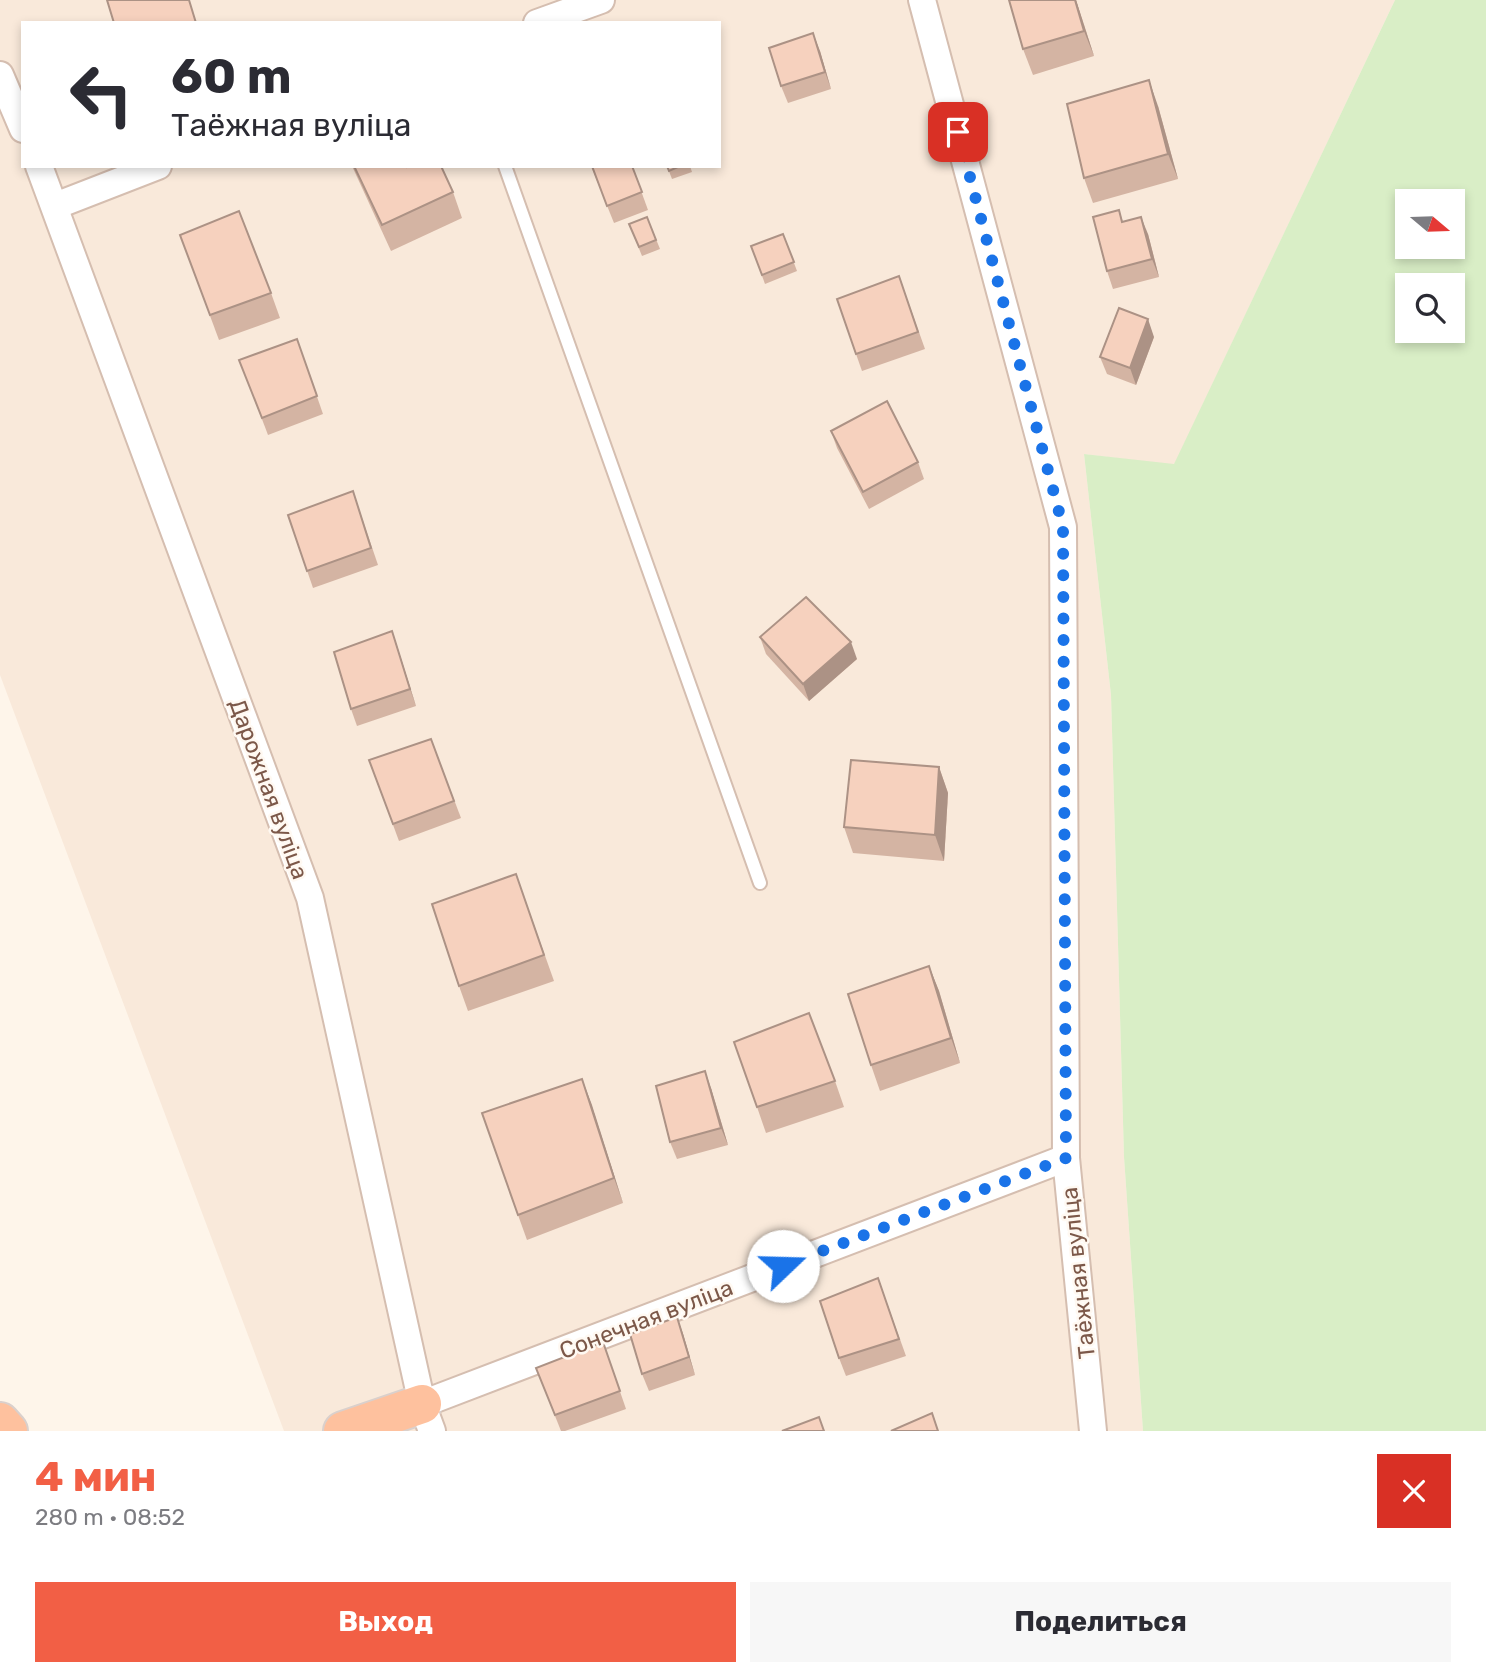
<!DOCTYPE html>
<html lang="ru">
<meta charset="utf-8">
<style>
body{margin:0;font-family:Rubik,sans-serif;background:#f7f7f7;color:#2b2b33;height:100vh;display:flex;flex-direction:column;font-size:26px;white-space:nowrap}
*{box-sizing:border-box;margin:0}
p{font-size:23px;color:#7c7c81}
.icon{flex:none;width:38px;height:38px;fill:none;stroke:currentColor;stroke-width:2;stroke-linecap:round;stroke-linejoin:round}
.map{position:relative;height:1431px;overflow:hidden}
.details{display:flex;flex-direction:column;background:#fff;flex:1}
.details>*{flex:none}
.banner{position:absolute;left:21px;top:21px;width:700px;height:147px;border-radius:0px;box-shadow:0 4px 10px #0003;background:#fff;color:#2b2b33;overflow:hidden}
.needle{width:46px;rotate:109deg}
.tools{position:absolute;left:1395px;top:189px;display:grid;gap:14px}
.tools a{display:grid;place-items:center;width:70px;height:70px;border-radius:0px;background:#fff;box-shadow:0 4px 10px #0003;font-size:35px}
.pin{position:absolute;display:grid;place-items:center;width:60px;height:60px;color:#fff;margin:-30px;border-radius:14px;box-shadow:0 4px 10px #0006}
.me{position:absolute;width:77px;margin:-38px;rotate:69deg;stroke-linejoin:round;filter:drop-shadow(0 0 5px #0008)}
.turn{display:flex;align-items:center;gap:24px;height:147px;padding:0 35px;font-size:32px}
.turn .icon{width:91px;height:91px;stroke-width:2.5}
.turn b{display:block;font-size:49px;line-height:60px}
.round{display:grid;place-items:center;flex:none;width:74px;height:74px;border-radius:0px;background:#f7f7f7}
.overview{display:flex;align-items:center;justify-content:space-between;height:119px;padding:0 35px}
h1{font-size:42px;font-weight:700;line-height:52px;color:#f25f45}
.button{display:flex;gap:14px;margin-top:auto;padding:14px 35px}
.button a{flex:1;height:80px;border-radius:0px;background:#f25f45;color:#fff;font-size:28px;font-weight:700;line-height:80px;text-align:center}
.button a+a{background:#f7f7f7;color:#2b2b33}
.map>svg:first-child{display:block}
.residential{fill:#f9e9da;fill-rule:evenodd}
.green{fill:#d9eec6;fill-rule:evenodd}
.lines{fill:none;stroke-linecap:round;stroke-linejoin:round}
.service-casing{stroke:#d5beb0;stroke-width:16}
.minor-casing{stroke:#d5beb0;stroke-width:30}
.trunk-casing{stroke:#dad0cc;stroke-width:42}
.service{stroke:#fff;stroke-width:12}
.minor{stroke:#fff;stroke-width:26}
.trunk{stroke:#fec19e;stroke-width:38}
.wall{fill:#d4b4a3}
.shaded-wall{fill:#ac9285}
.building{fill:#f6d1be;stroke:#ac9285;stroke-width:2}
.route{stroke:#1a73e8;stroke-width:12;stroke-dasharray:0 21.6}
.labels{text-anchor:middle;stroke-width:5;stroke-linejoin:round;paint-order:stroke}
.street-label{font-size:23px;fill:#7c5849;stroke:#fff9f2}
</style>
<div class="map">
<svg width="1486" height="1431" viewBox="0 0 1486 1431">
<rect width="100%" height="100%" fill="#fef5ea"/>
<path class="residential" d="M 0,0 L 1395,0 L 1174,465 L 1084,454 L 1111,695 L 1124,1157 L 1143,1431 L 284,1431 L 0,675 ZM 23,23 L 719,23 L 719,166 L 23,166 Z"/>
<path class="green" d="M 1395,0 L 1486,0 L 1486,1431 L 1143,1431 L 1124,1157 L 1111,695 L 1084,454 L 1174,464 ZM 1407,201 L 1452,201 L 1452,247 L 1407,247 ZM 1407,285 L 1452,285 L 1452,331 L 1407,331 Z"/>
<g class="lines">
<g class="service-casing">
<polyline id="service" points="505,166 760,883"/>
</g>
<g class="minor-casing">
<g id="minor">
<polyline points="922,0 1063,527 1066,1158 1093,1431"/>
<polyline points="537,23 601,0"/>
<polyline points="0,75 23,129"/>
<polyline points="39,166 310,898 422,1404 432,1431"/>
<polyline points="55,206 158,166"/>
<polyline points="422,1404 1066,1158"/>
</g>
</g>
<g class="trunk-casing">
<g id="trunk">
<polyline points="0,1422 8,1431"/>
<polyline points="343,1431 422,1404"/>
</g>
</g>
<use href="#service" class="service"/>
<use href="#minor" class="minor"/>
<use href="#trunk" class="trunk"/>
</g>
<g class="wall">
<polygon points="1076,0 1094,56 1033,75 1023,49"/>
<polygon points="820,51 831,89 788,103 781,86"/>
<polygon points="1158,106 1178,179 1093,203 1084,178"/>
<polygon points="352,166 406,166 453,192 462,218 391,251"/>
<polygon points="591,166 632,166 648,210 614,223"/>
<polygon points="667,166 690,166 692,172 672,179"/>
<polygon points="1119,210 1123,222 1148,234 1159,277 1113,289 1107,271"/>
<polygon points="647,217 660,249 642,256 629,224"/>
<polygon points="783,234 797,271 765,284 751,246"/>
<polygon points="180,235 271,293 280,318 219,340"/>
<polygon points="899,276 925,349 862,371 856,354"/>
<polygon points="1154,337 1136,385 1107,374 1100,357"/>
<polygon points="297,339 323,414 268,435 246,377"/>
<polygon points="831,431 918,462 924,479 869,509 837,448"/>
<polygon points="359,509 378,565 313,588 288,515"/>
<polygon points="392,631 416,706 357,726 351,709"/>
<polygon points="760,637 857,659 809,701 766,654"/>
<polygon points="431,739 461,818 399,841 369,760"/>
<polygon points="939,767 948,793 944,861 853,853 844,827"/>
<polygon points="516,874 554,981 468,1011 459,986"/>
<polygon points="929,966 939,991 960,1063 880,1091 871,1065"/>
<polygon points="582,1079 623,1203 527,1240 518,1215"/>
<polygon points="835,1081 844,1107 766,1133 757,1107"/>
<polygon points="711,1088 728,1145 677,1159 670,1142"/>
<polygon points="878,1278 906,1356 846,1376 839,1358"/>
<polygon points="677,1317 683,1334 695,1375 649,1391 642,1374"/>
<polygon points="603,1342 626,1409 565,1431 561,1431 536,1368"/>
</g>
<g class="shaded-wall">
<polygon points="1075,0 1076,0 1094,56 1084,31"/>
<polygon points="813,33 820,51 831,89 825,72"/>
<polygon points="1149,80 1158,106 1178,179 1168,154"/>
<polygon points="1141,217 1148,234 1159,277 1152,259"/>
<polygon points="1148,319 1154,337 1136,385 1130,368"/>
<polygon points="392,631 398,649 416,706 410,689"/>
<polygon points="851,642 857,659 809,701 803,684"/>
<polygon points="939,767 948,793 944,861 935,835"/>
<polygon points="929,966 939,991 960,1063 951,1038"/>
<polygon points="705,1071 711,1088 728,1145 721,1128"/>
<polygon points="582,1079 592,1105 623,1203 614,1178"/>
<polygon points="677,1317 683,1334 695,1375 689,1357"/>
</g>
<g class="building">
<polygon points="107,0 189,0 196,23 114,23"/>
<polygon points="1009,0 1075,0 1084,31 1023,49"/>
<polygon points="813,33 825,72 781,86 769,48"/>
<polygon points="1149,80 1168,154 1084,178 1067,104"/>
<polygon points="354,166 406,166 407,167 409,166 441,166 453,192 382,225"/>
<polygon points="592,166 632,166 642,192 607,206"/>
<polygon points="667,166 680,166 669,171"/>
<polygon points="1119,210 1122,222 1141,217 1152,259 1107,271 1093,217"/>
<polygon points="239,211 271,293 210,315 180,235"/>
<polygon points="647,217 656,240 639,247 629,224"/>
<polygon points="783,234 794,262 762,275 751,246"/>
<polygon points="899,276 918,332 856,354 837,299"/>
<polygon points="1119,308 1148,319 1130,368 1100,357"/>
<polygon points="297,339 317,396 262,418 239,360"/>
<polygon points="887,401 918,462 863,492 831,431"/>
<polygon points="353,491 371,548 307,571 288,515"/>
<polygon points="806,597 851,642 803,684 760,637"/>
<polygon points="392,631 410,689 351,709 334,652"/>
<polygon points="431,739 454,801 393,824 369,760"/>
<polygon points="851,760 939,767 935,835 844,827"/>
<polygon points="516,874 544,955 459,986 432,904"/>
<polygon points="929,966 951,1038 871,1065 848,994"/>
<polygon points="809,1013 835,1081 757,1107 734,1042"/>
<polygon points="705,1071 721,1128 670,1142 656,1086"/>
<polygon points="582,1079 614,1178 518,1215 482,1113"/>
<polygon points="878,1278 899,1339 839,1358 820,1301"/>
<polygon points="677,1317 689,1357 642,1374 630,1334"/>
<polygon points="603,1342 620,1391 555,1415 536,1368"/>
<polygon points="932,1413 938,1431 891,1431"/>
<polygon points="819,1417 824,1431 782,1431"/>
</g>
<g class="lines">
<polyline class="route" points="783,1266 1066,1158 1063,527 958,132"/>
</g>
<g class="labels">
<g class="street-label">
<text transform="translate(269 789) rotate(70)" y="8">Дарожная вуліца</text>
<text transform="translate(1078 1273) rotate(-96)" y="8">Таёжная вуліца</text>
<text transform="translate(646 1319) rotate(-21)" y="8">Сонечная вуліца</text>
</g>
</g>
</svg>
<div class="tools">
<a><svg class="needle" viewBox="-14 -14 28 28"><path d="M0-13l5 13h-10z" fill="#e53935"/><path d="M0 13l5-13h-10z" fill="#7c7c81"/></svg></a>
<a><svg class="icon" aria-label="search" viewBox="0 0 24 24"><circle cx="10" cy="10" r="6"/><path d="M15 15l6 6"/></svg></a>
</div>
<div class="pin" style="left:958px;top:132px;background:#d93025"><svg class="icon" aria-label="arrive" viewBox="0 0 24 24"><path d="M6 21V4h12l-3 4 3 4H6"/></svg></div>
<svg class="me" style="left:783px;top:1266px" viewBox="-20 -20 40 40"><circle r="19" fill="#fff"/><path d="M0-13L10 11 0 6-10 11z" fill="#1a73e8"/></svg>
<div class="banner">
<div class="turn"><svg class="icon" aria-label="left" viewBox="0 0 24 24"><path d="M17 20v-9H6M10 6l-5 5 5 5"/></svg><div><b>60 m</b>Таёжная вуліца</div></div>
</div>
</div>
<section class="details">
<div class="overview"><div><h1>4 мин</h1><p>280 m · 08:52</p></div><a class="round" style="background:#d93025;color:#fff"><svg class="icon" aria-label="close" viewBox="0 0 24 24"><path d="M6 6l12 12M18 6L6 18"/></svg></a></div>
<div class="button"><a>Выход</a><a>Поделиться</a></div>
</section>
